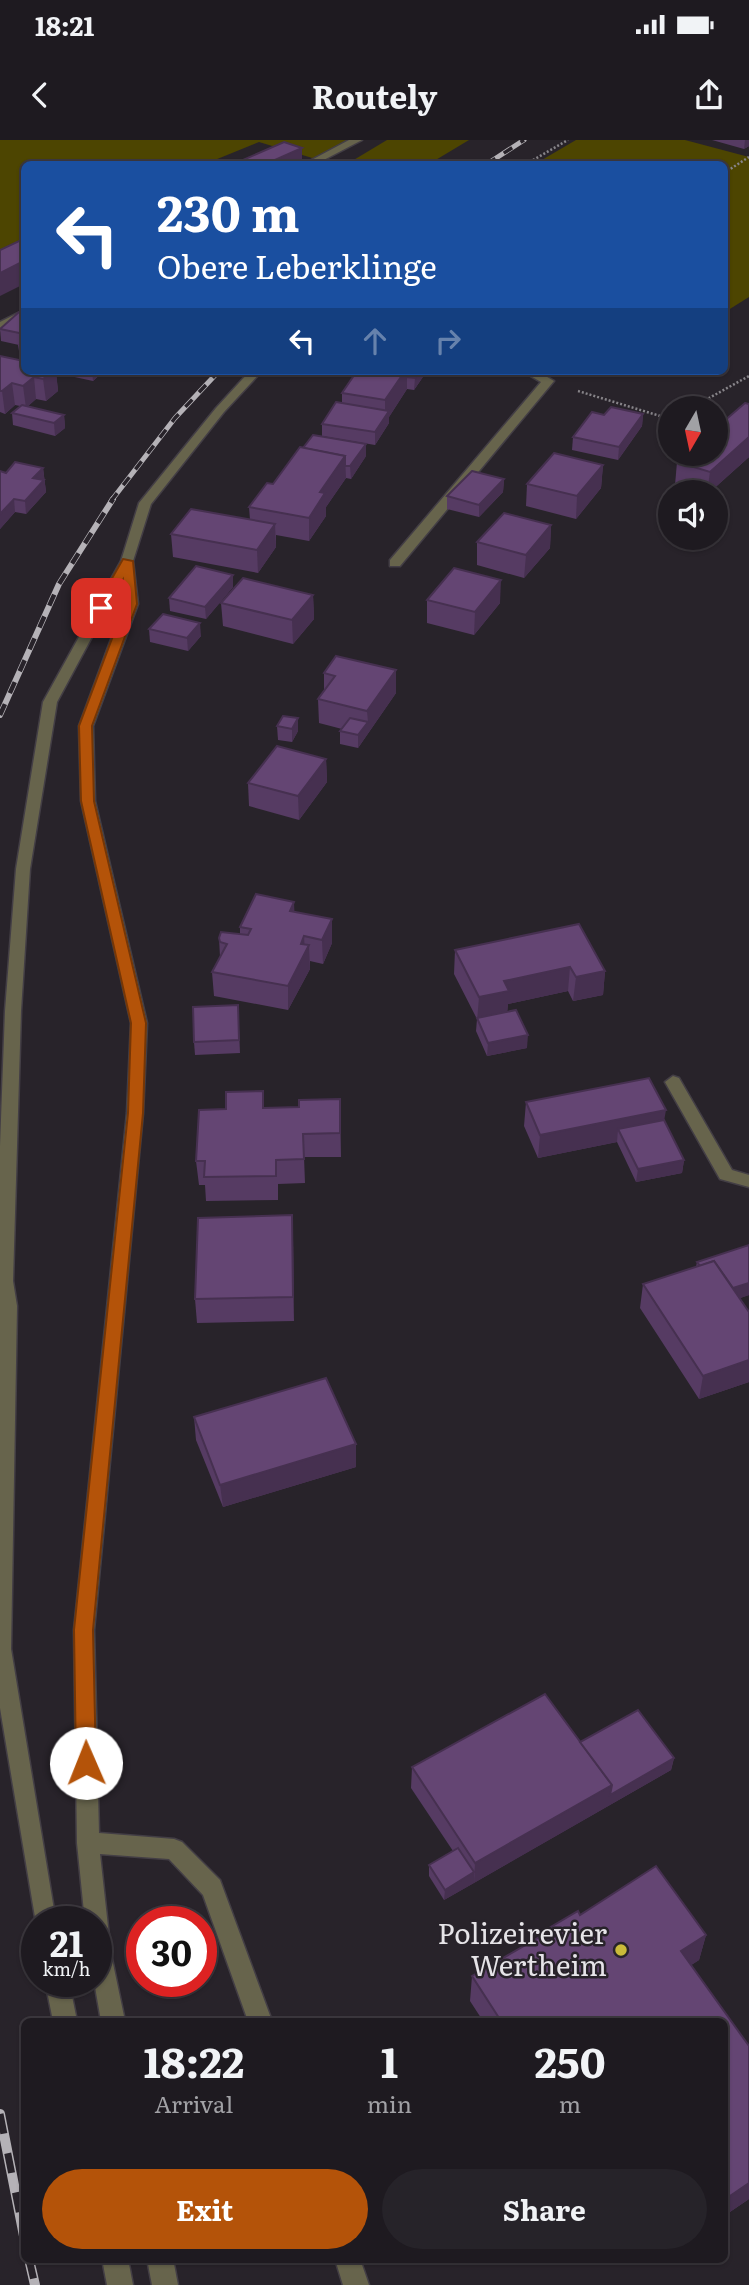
<!DOCTYPE html>
<style>
body{margin:0;font-family:Literata,serif;background:#262329;color:#f1f3f6;height:100vh;display:flex;flex-direction:column;font-size:26px;white-space:nowrap}
*{box-sizing:border-box;margin:0}
p{font-size:23px;color:#a1a1a5}
.icon{flex:none;width:38px;height:38px;fill:none;stroke:currentColor;stroke-width:2;stroke-linecap:round;stroke-linejoin:round}
.map{position:relative;flex:1;overflow:hidden}
.panel{position:absolute;left:21px;top:1878px;width:707px;height:245px;display:flex;flex-direction:column;background:#1e1a20;border-radius:10px;box-shadow:0 2px 5px #0004,0 0 0 2px #3c383e}
.panel>*{flex:none}
.top-card{position:absolute;left:21px;top:21px;width:707px;height:214px;border-radius:10px;box-shadow:0 2px 5px #0004,0 0 0 2px #3c383e;background:#1a4fa0;color:#fff;overflow:hidden}
.needle{width:46px;rotate:189deg}
.fabs{position:absolute;left:658px;top:256px;display:grid;gap:14px}
.fabs a{display:grid;place-items:center;width:70px;height:70px;border-radius:50%;background:#1e1a20;box-shadow:0 2px 5px #0004,0 0 0 2px #3c383e;font-size:35px}
.speed{position:absolute;left:21px;top:1766px;display:flex;gap:14px;font-size:35px;font-weight:700;text-align:center}
.speed>*{display:grid;place-content:center;width:91px;height:91px;border-radius:50%;background:#1e1a20;box-shadow:0 2px 5px #0004,0 0 0 2px #3c383e;line-height:1}
.speed small{font-size:18px;font-weight:400}
.speed .limit{border:10px solid #d22;background:#fff;color:#111}
.pin{position:absolute;display:grid;place-items:center;width:60px;height:60px;color:#fff;margin:-30px;border-radius:14px;box-shadow:0 4px 10px #0006}
.me{position:absolute;width:77px;margin:-38px;rotate:359deg;stroke-linejoin:round;filter:drop-shadow(0 0 5px #0008)}
.turn{display:flex;align-items:center;gap:24px;height:147px;padding:0 21px;font-size:32px}
.turn .icon{width:91px;height:91px;stroke-width:2.5}
.turn b{display:block;font-size:49px;line-height:60px}
.lanes{display:flex;align-items:center;height:66px;padding:0 21px;background:#0003;justify-content:center;gap:35px;direction:ltr}
.lanes .off{opacity:.35}
.eta{display:flex;justify-content:space-evenly;align-items:center;height:119px;text-align:center}
.eta b{font-size:42px;font-weight:700;line-height:49px}
.primary-button{display:flex;gap:14px;margin-top:auto;padding:14px 21px}
.primary-button a{flex:1;height:80px;border-radius:42px;background:#b45309;color:#fff;font-size:28px;font-weight:700;line-height:80px;text-align:center}
.primary-button a+a{background:#262329;color:#f1f3f6}
.status{display:flex;justify-content:space-between;align-items:center;height:49px;padding:0 35px;background:#1e1a20;direction:ltr}
.status svg{height:19px;fill:currentColor}
header{display:flex;justify-content:space-between;align-items:center;height:91px;padding:0 21px;background:#1e1a20;font-size:32px;font-weight:700}
.map>svg:first-child{display:block}
.green{fill:#4d4501}
.lines{fill:none;stroke-linecap:round;stroke-linejoin:round}
.street-casing{stroke:#433e45;stroke-width:3}
.path{stroke:#878489;stroke-width:2.5;stroke-dasharray:2 2;stroke-linecap:butt}
.street{fill:#67644c;fill-rule:evenodd}
.rail-far2-casing{stroke:#b5b2b7;stroke-width:5}
.rail-far1-casing{stroke:#b5b2b7;stroke-width:6}
.rail-casing{stroke:#b5b2b7;stroke-width:10}
.rail-far2{stroke:#28232a;stroke-width:3.5;stroke-dasharray:10;stroke-linecap:butt}
.rail-far1{stroke:#28232a;stroke-width:4.5;stroke-dasharray:12;stroke-linecap:butt}
.rail{stroke:#28232a;stroke-width:7;stroke-dasharray:20;stroke-linecap:butt}
.wall{fill:#563b63}
.shaded-wall{fill:#463050}
.building{fill:#644573;stroke:#463050;stroke-width:2}
.route{fill:#b45309;stroke:#753606;stroke-width:2}
.poi-dot{fill:#caba3a;stroke:#28232a;stroke-width:2.5}
.labels{text-anchor:middle;stroke-width:5;stroke-linejoin:round;paint-order:stroke}
.near-poi-label{font-size:28px;fill:#e6e4e8;stroke:#28232a;text-anchor:end}
</style>
<div class="status"><b>18:21</b><svg viewBox="0 0 49 12"><path d="M0 12V9h3v3zM5 12V6h3v6zM10 12V3h3v9zM15 12V0h3v12zM26 1h20v11H26zM47 4h2v5h-2z"/></svg></div>
<header><svg class="icon" aria-label="back" viewBox="0 0 24 24"><path d="M15 5l-7 7 7 7"/></svg>Routely<svg class="icon" aria-label="share" viewBox="0 0 24 24"><path d="M12 15V3M7 8l5-5 5 5M5 13v7h14v-7"/></svg></header>
<div class="map">
<svg width="749" height="2145" viewBox="0 0 749 2145">
<rect width="100%" height="100%" fill="#28232a"/>
<g class="green">
<polygon points="0,0 357,0 319,20 259,2 205,24 24,24 24,100 0,110"/>
<polygon points="387,0 469,0 429,24 347,24"/>
<polygon points="576,0 685,0 749,17 749,157 725,172 724,24 535,24"/>
</g>
<g class="lines">
<g class="street-casing">
<g id="street">
<polygon points="349,0 362,0 316,24 304,24"/>
<polygon points="24,170 24,177 0,190 0,182"/>
<polygon points="250,231 262,231 224,272 151,364 133,421 138,464 93,586 95,661 147,883 143,973 94,1490 99,1693 174,1699 182,1702 220,1740 272,1881 248,1881 203,1755 169,1719 100,1714 111,1814 125,1881 101,1881 94,1841 96,1841 96,1782 85,1782 77,1703 74,1490 127,973 131,883 81,661 79,586 124,464 122,441 57,562 30,729 21,871 13,1141 17,1166 11,1509 56,1782 37,1782 37,1789 0,1568 0,1006 5,871 16,729 43,562 121,421 139,363 216,268"/>
<polygon points="522,231 537,231 554,241 400,426 390,426 390,420 541,242"/>
<polygon points="673,936 679,938 732,1030 749,1035 749,1047 720,1039 665,942"/>
<polygon points="45,1841 69,1841 77,1881 53,1881"/>
<polygon points="102,2119 128,2119 133,2145 107,2145"/>
<polygon points="147,2119 173,2119 178,2145 152,2145"/>
<polygon points="335,2119 360,2119 369,2145 343,2145"/>
</g>
</g>
<g class="path">
<polyline points="526,24 568,0"/>
<polyline points="724,33 749,17"/>
<polyline points="578,251 670,279"/>
<polyline points="691,268 749,236"/>
</g>
<use href="#street" class="street"/>
<g class="rail-far2-casing">
<g id="rail-far2">
<polyline points="487,24 524,0"/>
<polyline points="111,361 175,278 219,231"/>
</g>
</g>
<g class="rail-far1-casing">
<polyline id="rail-far1" points="0,575 59,444 113,359"/>
</g>
<g class="rail-casing">
<g id="rail">
<polyline points="0,1974 24,2096"/>
<polyline points="29,2119 35,2145"/>
</g>
</g>
<use href="#rail-far2" class="rail-far2"/>
<use href="#rail-far1" class="rail-far1"/>
<use href="#rail" class="rail"/>
</g>
<g class="wall">
<polygon points="712,0 749,0 749,6 744,9"/>
<polygon points="24,173 24,231 104,231 93,241 56,233 58,251 46,261 36,259 28,266 64,275 65,288 55,296 13,285 12,273 20,266 15,265 5,274 0,272 0,216 24,221 24,218 20,217 18,205 19,205 1,201 0,188"/>
<polygon points="427,231 414,250 407,249 389,277 389,283 375,305 322,296 322,284 342,263 342,253"/>
<polygon points="749,264 749,317 710,352 697,352 675,345 677,322"/>
<polygon points="643,274 642,286 618,320 572,310 573,297 604,275"/>
<polygon points="366,316 351,339 346,338 326,367 326,376 309,401 276,395 276,407 258,433 173,417 171,394 250,380 249,367 273,344"/>
<polygon points="603,325 601,348 576,379 526,366 527,344"/>
<polygon points="43,328 46,352 26,374 15,372 0,389 0,331 6,333"/>
<polygon points="504,339 503,352 479,377 447,369 447,356"/>
<polygon points="551,385 550,408 524,438 477,425 477,402"/>
<polygon points="233,435 233,447 206,479 170,471 169,458"/>
<polygon points="313,455 314,479 293,504 223,486 221,463"/>
<polygon points="427,460 500,463 474,495 427,483"/>
<polygon points="149,489 201,496 188,511 150,502"/>
<polygon points="396,530 396,553 358,608 340,604 340,591 342,589 319,583 318,559 324,551 324,533"/>
<polygon points="298,578 298,591 292,602 278,600 277,586"/>
<polygon points="326,619 327,642 299,680 249,666 248,643"/>
<polygon points="295,772 332,803 323,824 310,821 310,829 288,870 214,856 212,832 220,817 219,798 240,794 240,787"/>
<polygon points="455,810 605,831 603,855 573,861 568,851 508,864 507,872 527,908 487,916 476,891 477,879 454,834"/>
<polygon points="238,865 240,913 195,915 194,902"/>
<polygon points="263,951 264,968 299,967 340,959 341,1017 304,1017 305,1043 278,1044 278,1060 206,1061 205,1045 199,1045 196,1021 226,969"/>
<polygon points="526,962 664,980 684,1020 682,1033 636,1042 617,1002 538,1018 524,986"/>
<polygon points="293,1099 294,1181 197,1183 195,1159"/>
<polygon points="749,1105 749,1155 740,1158 749,1172 749,1242 699,1259 640,1168 643,1144 696,1127 697,1122"/>
<polygon points="194,1277 356,1304 356,1327 223,1367 196,1300"/>
<polygon points="580,1602 674,1618 671,1630 444,1760 429,1736 429,1725 453,1711 411,1648 412,1627"/>
<polygon points="656,1726 706,1795 699,1820 691,1825 749,1906 749,2059 724,2076 724,1881 483,1881 470,1861 472,1836 538,1798 539,1794 578,1771 580,1775"/>
</g>
<g class="shaded-wall">
<polygon points="745,0 749,0 749,6 744,9"/>
<polygon points="302,8 302,20 291,24 266,24"/>
<polygon points="24,121 24,144 0,156 0,133"/>
<polygon points="53,231 56,231 58,251 46,261 43,239"/>
<polygon points="92,231 104,231 93,241"/>
<polygon points="405,231 407,231 407,249 389,277 389,283 375,305 375,292 385,277 385,260"/>
<polygon points="419,231 427,231 414,250 415,238"/>
<polygon points="34,237 36,259 26,268 23,246"/>
<polygon points="12,243 15,265 5,274 2,251"/>
<polygon points="643,274 642,286 618,320 619,307"/>
<polygon points="64,275 65,288 55,296 54,283"/>
<polygon points="749,297 749,317 710,352 707,352 710,332"/>
<polygon points="366,304 366,316 351,339 350,326"/>
<polygon points="345,316 346,338 326,367 326,376 309,401 309,378 320,352"/>
<polygon points="603,325 601,348 576,379 577,356"/>
<polygon points="43,328 46,352 26,374 25,361 33,338"/>
<polygon points="504,339 503,352 479,377 479,365"/>
<polygon points="14,359 15,372 0,389 0,374"/>
<polygon points="275,384 276,407 258,433 257,410"/>
<polygon points="551,385 550,408 524,438 526,415"/>
<polygon points="233,435 233,447 206,479 205,467"/>
<polygon points="501,440 500,463 474,495 475,472"/>
<polygon points="313,455 314,479 293,504 292,480"/>
<polygon points="200,483 201,496 188,511 187,498"/>
<polygon points="396,530 396,553 358,608 358,595 368,582 367,571"/>
<polygon points="298,578 298,591 292,602 292,589"/>
<polygon points="326,619 327,642 299,680 298,656"/>
<polygon points="294,762 295,786 290,771"/>
<polygon points="332,779 332,803 323,824 322,800"/>
<polygon points="304,796 305,813 309,805 310,829 288,870 288,846"/>
<polygon points="570,827 568,851 508,864 507,875 477,881 479,857 504,841"/>
<polygon points="605,831 603,855 573,861 576,837"/>
<polygon points="528,895 527,908 487,916 488,903"/>
<polygon points="666,970 662,993 618,989 617,1002 538,1018 540,995"/>
<polygon points="684,1020 682,1033 636,1042 638,1029"/>
<polygon points="292,1075 293,1099 294,1181 293,1157"/>
<polygon points="749,1143 749,1155 723,1164 725,1151"/>
<polygon points="749,1220 749,1242 699,1259 703,1236"/>
<polygon points="356,1304 356,1327 223,1367 220,1345"/>
<polygon points="674,1618 671,1630 474,1743 475,1723 612,1645"/>
<polygon points="474,1732 474,1743 444,1760 445,1750"/>
<polygon points="706,1795 699,1820 675,1836 681,1811"/>
<polygon points="749,2043 749,2059 724,2076 724,2060"/>
</g>
<g class="building">
<polygon points="284,2 302,8 266,24 240,24 236,23"/>
<polygon points="19,101 24,103 24,121 0,133 0,110"/>
<polygon points="19,172 24,173 24,194 0,189"/>
<polygon points="0,216 24,221 24,231 53,231 43,239 34,237 23,246 12,243 2,251 0,251"/>
<polygon points="357,231 405,231 385,260 342,253"/>
<polygon points="407,231 419,231 415,238 407,237"/>
<polygon points="336,262 389,271 375,292 322,284"/>
<polygon points="745,263 749,264 749,297 710,332 677,322 687,313 716,313 716,288"/>
<polygon points="22,265 64,275 54,283 12,273"/>
<polygon points="611,267 643,274 619,307 573,297 592,272 604,275"/>
<polygon points="313,295 366,304 350,326 345,326 345,316 303,308"/>
<polygon points="300,307 345,316 320,352 325,353 309,378 249,367 267,343 273,344"/>
<polygon points="554,313 603,325 577,356 527,344"/>
<polygon points="15,322 43,328 33,338 44,340 25,361 14,359 0,374 0,331 6,333"/>
<polygon points="472,331 504,339 479,365 447,356"/>
<polygon points="191,369 275,384 257,410 171,394"/>
<polygon points="504,373 551,385 526,415 477,402"/>
<polygon points="196,426 233,435 205,467 169,458"/>
<polygon points="454,428 501,440 475,472 427,460"/>
<polygon points="243,438 313,455 292,480 221,463"/>
<polygon points="163,474 200,483 187,498 149,489"/>
<polygon points="336,516 396,530 367,571 318,559 335,536 324,533"/>
<polygon points="283,576 298,578 292,589 277,586"/>
<polygon points="350,578 368,582 358,595 340,591"/>
<polygon points="277,606 326,619 298,656 248,643"/>
<polygon points="256,754 294,762 290,771 332,779 322,800 304,796 301,804 309,805 288,846 212,832 227,804 220,802 219,798 221,792 248,795 251,789 240,787"/>
<polygon points="579,784 605,831 576,837 570,827 504,841 509,851 479,857 455,810"/>
<polygon points="238,865 239,900 194,902 193,867"/>
<polygon points="516,870 528,895 488,903 477,878"/>
<polygon points="649,938 666,970 540,995 526,962"/>
<polygon points="263,951 263,968 299,967 299,960 340,959 340,993 303,994 304,1019 276,1020 276,1036 204,1037 205,1021 196,1021 199,970 226,969 226,952"/>
<polygon points="664,980 684,1020 638,1029 618,989"/>
<polygon points="292,1075 293,1157 195,1159 198,1078"/>
<polygon points="749,1105 749,1143 733,1148 714,1121 700,1126 697,1122"/>
<polygon points="714,1121 749,1172 749,1220 703,1236 643,1144"/>
<polygon points="326,1238 356,1304 220,1345 194,1277"/>
<polygon points="545,1554 612,1645 475,1723 412,1627"/>
<polygon points="638,1570 674,1618 610,1655 612,1645 580,1602"/>
<polygon points="458,1708 474,1732 445,1750 429,1725"/>
<polygon points="656,1726 706,1795 681,1811 749,1906 749,2043 724,2060 724,1881 501,1881 472,1836 541,1796 539,1794 578,1771 580,1775"/>
</g>
<polygon class="route" points="123,419 133,421 137,464 92,586 94,661 146,883 143,973 93,1490 96,1623 93,1630 86,1632 79,1630 76,1623 74,1490 128,973 131,883 81,661 79,586 125,464 123,440 106,471 95,468"/>
<circle class="poi-dot" cx="621" cy="1810" r="7"/>
<g class="labels">
<g class="near-poi-label">
<text x="607" y="1804">Polizeirevier<tspan x="607" dy="32">Wertheim</tspan></text>
</g>
</g>
</svg>
<div class="fabs">
<a><svg class="needle" viewBox="-14 -14 28 28"><path d="M0-13l5 13h-10z" fill="#e53935"/><path d="M0 13l5-13h-10z" fill="#a1a1a5"/></svg></a>
<a><svg class="icon" aria-label="sound" viewBox="0 0 24 24"><path d="M4 9h4l5-4v14l-5-4H4zM17 9q2 3 0 6"/></svg></a>
</div>
<div class="speed"><div>21<small>km/h</small></div><div class="limit">30</div></div>
<div class="pin" style="left:101px;top:468px;background:#d93025"><svg class="icon" aria-label="arrive" viewBox="0 0 24 24"><path d="M6 21V4h12l-3 4 3 4H6"/></svg></div>
<svg class="me" style="left:86px;top:1623px" viewBox="-20 -20 40 40"><circle r="19" fill="#fff"/><path d="M0-13L10 11 0 6-10 11z" fill="#b45309"/></svg>
<div class="top-card">
<div class="turn"><svg class="icon" aria-label="left" viewBox="0 0 24 24"><path d="M17 20v-9H6M10 6l-5 5 5 5"/></svg><div><b>230 m</b>Obere Leberklinge</div></div>
<div class="lanes"><svg class="icon" aria-label="left" viewBox="0 0 24 24"><path d="M17 20v-9H6M10 6l-5 5 5 5"/></svg><svg class="icon off" aria-label="ahead" viewBox="0 0 24 24"><path d="M12 20V5M6 11l6-6 6 6"/></svg><svg class="icon off" aria-label="right" viewBox="0 0 24 24"><path d="M7 20v-9h11M14 6l5 5-5 5"/></svg></div>
</div>
<section class="panel">
<div class="eta">
<div><b>18:22</b><p>Arrival</p></div>
<div><b>1</b><p>min</p></div>
<div><b>250</b><p>m</p></div>
</div>
<div class="primary-button"><a>Exit</a><a>Share</a></div>
</section>
</div>
